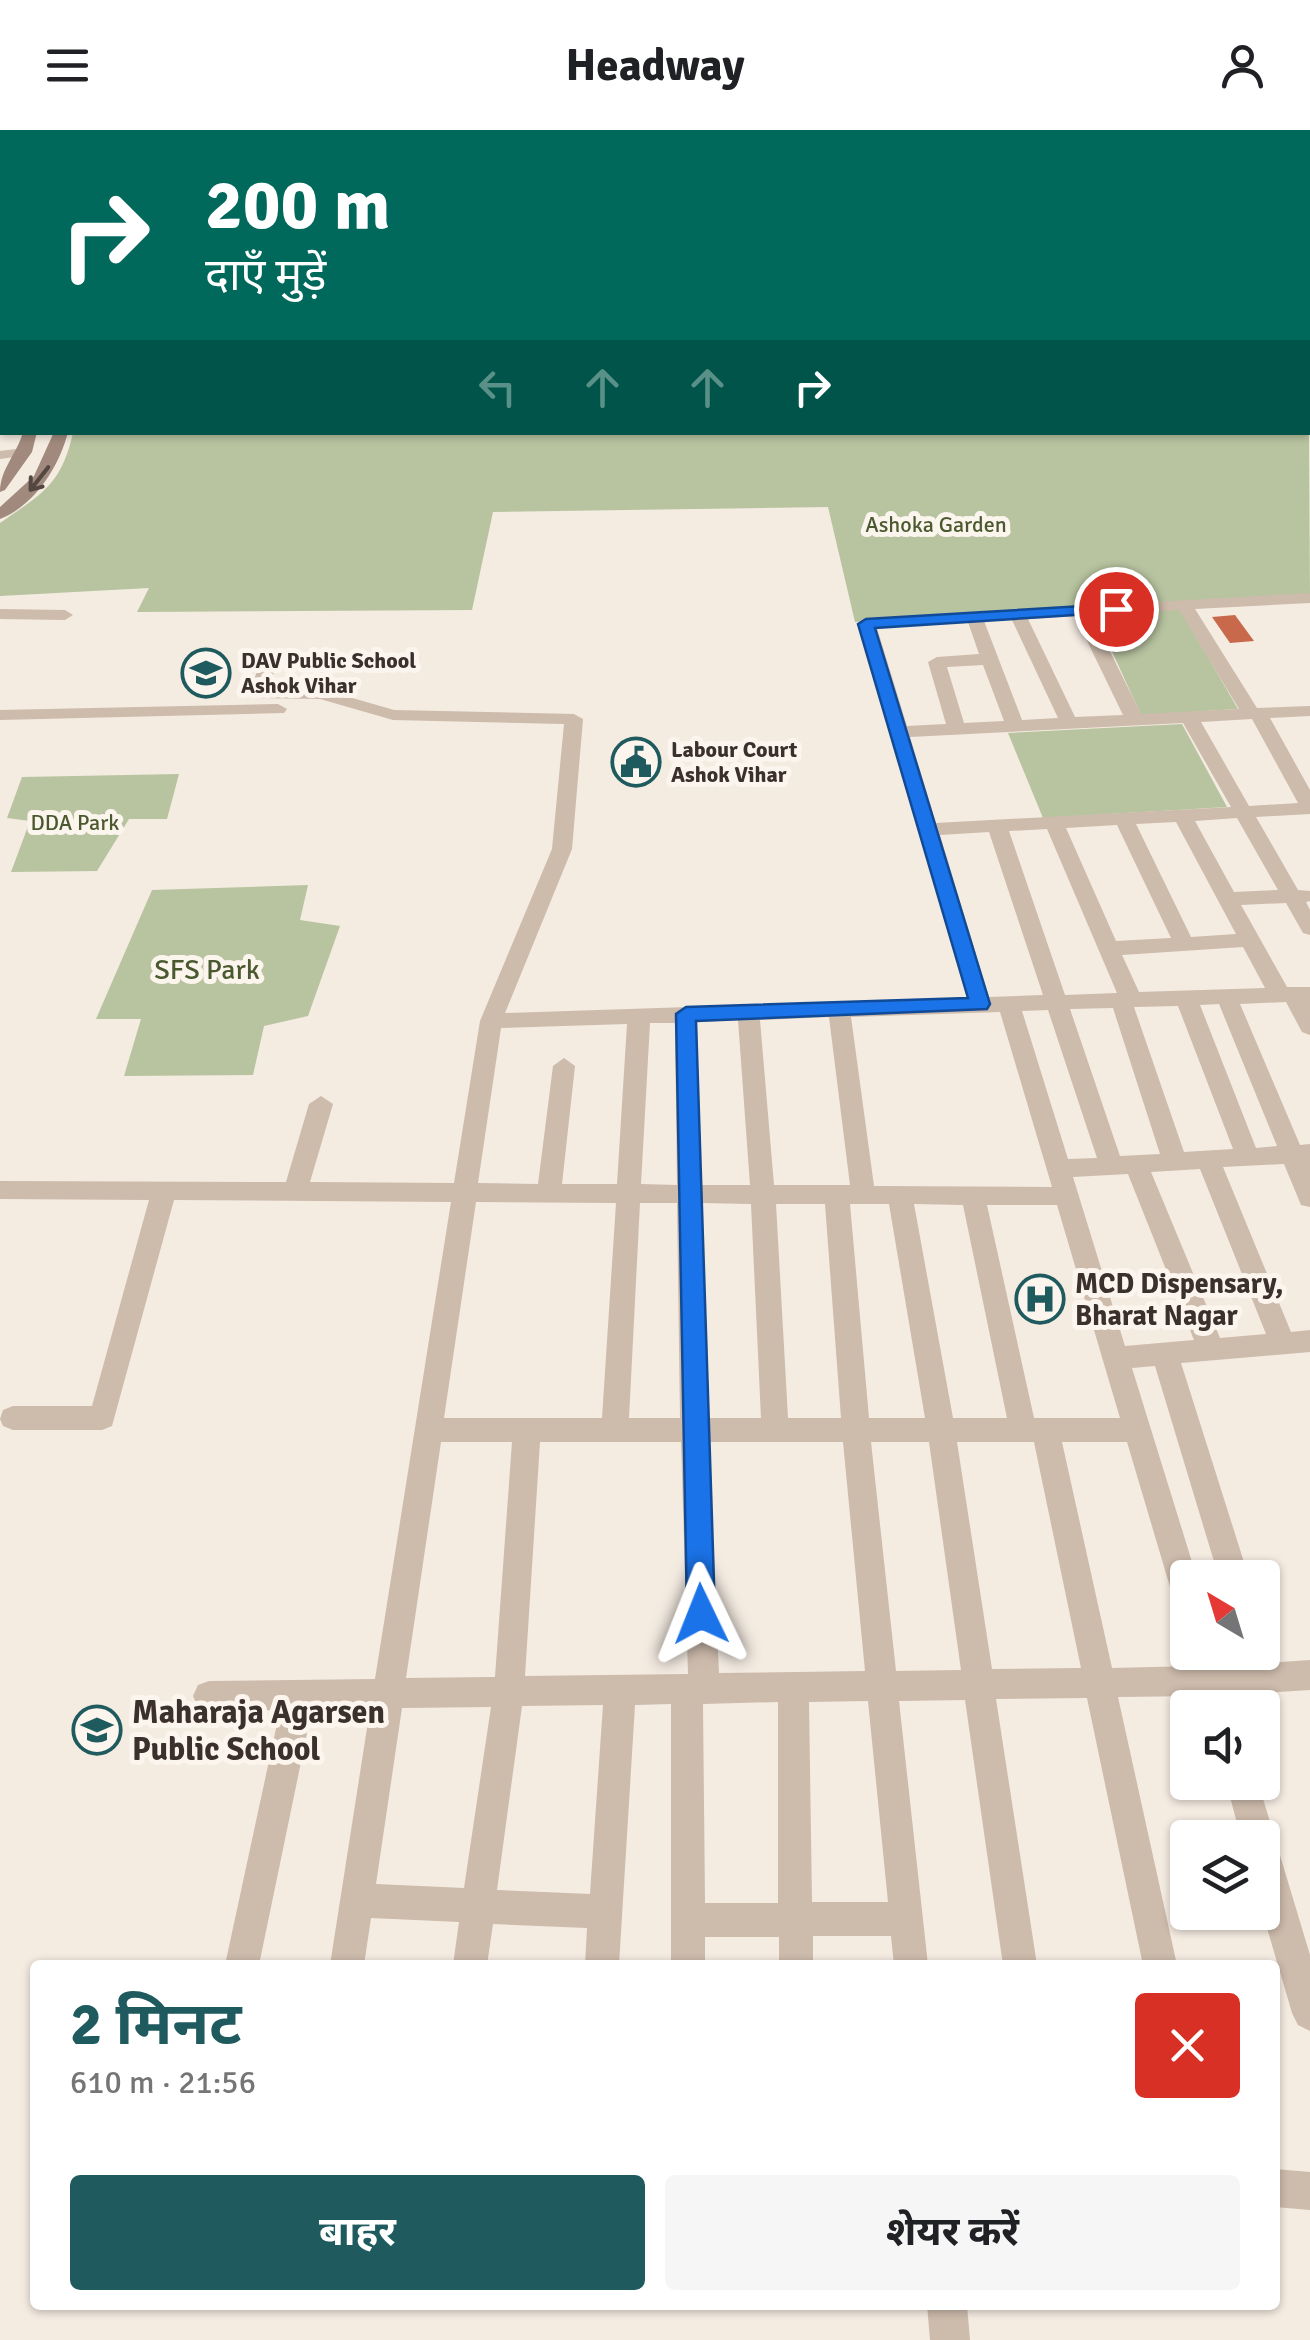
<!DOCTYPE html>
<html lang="hi">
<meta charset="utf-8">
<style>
body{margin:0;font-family:Signika,"Noto Sans Devanagari",sans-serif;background:#f6f6f6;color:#202124;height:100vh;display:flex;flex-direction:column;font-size:38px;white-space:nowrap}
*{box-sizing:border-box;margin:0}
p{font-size:32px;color:#757577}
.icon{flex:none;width:55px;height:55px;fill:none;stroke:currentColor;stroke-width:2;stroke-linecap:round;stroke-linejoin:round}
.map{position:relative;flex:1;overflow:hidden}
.side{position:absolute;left:30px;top:1830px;width:1250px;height:350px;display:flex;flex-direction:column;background:#fff;border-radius:10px;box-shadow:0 2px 8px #0004}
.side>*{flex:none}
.top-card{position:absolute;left:0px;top:0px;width:1310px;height:305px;box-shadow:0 2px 8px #0004;background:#00695c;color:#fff;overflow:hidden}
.needle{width:65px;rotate:322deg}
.controls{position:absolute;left:1170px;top:1430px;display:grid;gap:20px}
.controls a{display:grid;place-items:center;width:110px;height:110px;border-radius:10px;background:#fff;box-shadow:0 2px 8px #0004;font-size:50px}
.pin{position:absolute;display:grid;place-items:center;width:85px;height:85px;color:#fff;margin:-42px;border:5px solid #fff;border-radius:50%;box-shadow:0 2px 10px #0007}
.me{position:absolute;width:110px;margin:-55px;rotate:358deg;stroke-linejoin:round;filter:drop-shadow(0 0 8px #0008)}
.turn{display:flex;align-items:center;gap:35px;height:210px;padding:0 40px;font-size:45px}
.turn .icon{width:130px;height:130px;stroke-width:2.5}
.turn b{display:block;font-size:70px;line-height:85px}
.lanes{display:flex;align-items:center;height:95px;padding:0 40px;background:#0003;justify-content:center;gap:50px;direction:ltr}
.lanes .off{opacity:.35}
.round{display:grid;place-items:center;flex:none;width:105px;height:105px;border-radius:10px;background:#f6f6f6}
.overview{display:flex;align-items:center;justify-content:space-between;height:170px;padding:0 40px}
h1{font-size:60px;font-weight:700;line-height:75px;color:#1f5a5e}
.cta{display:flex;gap:20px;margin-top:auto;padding:20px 40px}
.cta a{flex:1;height:115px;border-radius:10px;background:#1f5a5e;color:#fff;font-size:40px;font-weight:700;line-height:115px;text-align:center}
.cta a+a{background:#f6f6f6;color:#202124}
header{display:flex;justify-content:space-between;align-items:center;height:130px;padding:0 40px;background:#fff;font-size:45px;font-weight:700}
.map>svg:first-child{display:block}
.green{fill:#b8c4a0}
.building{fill:#c8694b}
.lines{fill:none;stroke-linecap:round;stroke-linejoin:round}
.street{fill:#cdbbac;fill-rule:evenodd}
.secondary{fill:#a18a7d;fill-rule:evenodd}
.oneway{stroke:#544640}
.route{fill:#1a73e8;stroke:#114b97;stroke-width:2.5}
.labels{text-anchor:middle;stroke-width:10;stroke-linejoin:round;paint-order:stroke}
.far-park-label{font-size:22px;fill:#4a5a2e;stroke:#fbf5ee}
.far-poi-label{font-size:22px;font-weight:bold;fill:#3b302b;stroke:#fbf5ee;text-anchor:start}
.park-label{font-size:28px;fill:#4a5a2e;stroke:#fbf5ee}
.poi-label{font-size:28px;font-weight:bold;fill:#3b302b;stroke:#fbf5ee;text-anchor:start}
.near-poi-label{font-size:32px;font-weight:bold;fill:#3b302b;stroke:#fbf5ee;text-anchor:start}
</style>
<header><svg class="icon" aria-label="menu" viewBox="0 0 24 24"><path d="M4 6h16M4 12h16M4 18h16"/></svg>Headway<svg class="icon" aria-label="person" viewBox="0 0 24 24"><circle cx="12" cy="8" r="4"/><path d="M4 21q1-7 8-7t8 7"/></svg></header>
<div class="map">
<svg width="1310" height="2210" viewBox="0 0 1310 2210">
<rect width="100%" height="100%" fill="#f4ebe1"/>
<g class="green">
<rect x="366" y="0" width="766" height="2"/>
<path d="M 1308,164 L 1310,464 L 855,492 L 828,377 L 493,382 L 472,480 L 137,482 L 149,458 L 0,466 L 0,393 C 43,363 61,355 73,303 L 1308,302 Z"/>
<polygon points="1180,479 1238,579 1141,585 1095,484"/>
<polygon points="1182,594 1227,677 1043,688 1008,603"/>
<polygon points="179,644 167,689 129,689 97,741 11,742 30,691 7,688 22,647"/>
<polygon points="308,755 300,790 340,796 308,886 264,896 253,945 124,946 141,889 96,889 152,760"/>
</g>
<polygon class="building" points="1235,485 1254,511 1230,513 1212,487"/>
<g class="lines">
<g class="street">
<rect x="296" y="0" width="10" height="2"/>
<polygon points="1144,0 1154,0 1155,2 1145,2"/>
<rect x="0" y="41" width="2" height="6"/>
<polygon points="0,109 2,110 2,116 0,117"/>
<rect x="0" y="159" width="2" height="8"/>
<rect x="0" y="188" width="2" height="8"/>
<polygon points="2,211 2,220 0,221 0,212"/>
<rect x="0" y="232" width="2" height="8"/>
<polygon points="25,318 30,319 30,325 0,329 0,321"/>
<path d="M 1310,463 L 1310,473 L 1195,479 L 1257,578 L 1310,576 L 1310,586 L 1270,588 L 1310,660 L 1310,684 L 1256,687 L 1298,760 L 1310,761 L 1310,771 L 1306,772 L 1310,780 L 1310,805 L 1303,803 L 1286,773 L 1241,775 L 1287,857 L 1310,857 L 1310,905 L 1302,902 L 1286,872 L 1240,874 L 1300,1015 L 1310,1014 L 1310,1077 L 1301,1075 L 1284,1034 L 1223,1037 L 1291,1202 L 1310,1200 L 1310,1222 L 1181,1233 L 1249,1448 L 1219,1448 L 1155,1236 L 1132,1238 L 1197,1448 L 1188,1448 L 1188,1481 L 1177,1477 L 1173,1467 L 1127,1312 L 1062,1312 L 1112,1538 L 1193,1536 L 1189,1522 L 1219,1522 L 1223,1536 L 1310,1530 L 1310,1560 L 1232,1565 L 1235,1578 L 1204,1578 L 1201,1566 L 1118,1567 L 1177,1835 L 1143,1835 L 1087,1568 L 996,1569 L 1037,1835 L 1003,1835 L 965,1570 L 899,1571 L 928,1835 L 894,1835 L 891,1806 L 813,1806 L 813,1835 L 779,1835 L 779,1807 L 705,1807 L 705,1835 L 671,1835 L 671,1574 L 635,1575 L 619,1835 L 585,1835 L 587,1798 L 493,1794 L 487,1835 L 453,1835 L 459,1792 L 371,1788 L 364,1835 L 330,1835 L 370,1579 L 312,1579 L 259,1835 L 225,1835 L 280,1580 L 209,1581 L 198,1577 L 193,1566 L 198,1555 L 209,1551 L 375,1549 L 451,1072 L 174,1070 L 112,1296 L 102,1300 L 13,1300 L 3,1296 L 0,1289 L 3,1280 L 13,1276 L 92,1276 L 149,1070 L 0,1069 L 0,1051 L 286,1052 L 309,974 L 321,966 L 333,974 L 310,1052 L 454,1053 L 480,891 L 552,719 L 564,594 L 393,590 L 320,569 L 258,568 L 249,563 L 264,523 L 279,527 L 269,558 L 321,559 L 394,580 L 574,584 L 583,589 L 572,719 L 505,883 L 967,868 L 859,493 L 861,489 ZM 1179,480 L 1239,579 L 1141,584 L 1092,485 ZM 1075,486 L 1123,585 L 1075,587 L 1028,489 ZM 1012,490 L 1058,588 L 1022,590 L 984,491 ZM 968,492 L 979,524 L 937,527 L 928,532 L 946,594 L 907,596 L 877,498 ZM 983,535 L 1004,591 L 964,593 L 947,537 ZM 1252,589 L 1298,673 L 1249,676 L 1201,592 ZM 1183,593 L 1231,677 L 936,693 L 910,607 ZM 1237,688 L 1278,760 L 1234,762 L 1195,691 ZM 1176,692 L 1236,804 L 1191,807 L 1136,694 ZM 1117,695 L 1171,808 L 1116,811 L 1066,698 ZM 1047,699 L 1117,863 L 1065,865 L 1009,701 ZM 989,702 L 1043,865 L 989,867 L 940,705 ZM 1243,817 L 1265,858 L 1139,862 L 1122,825 ZM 1219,874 L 1277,1016 L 1256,1018 L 1200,875 ZM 1178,876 L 1233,1019 L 1184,1022 L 1134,877 ZM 1113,878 L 1160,1024 L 1120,1026 L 1070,879 ZM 1048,880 L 1097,1028 L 1068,1029 L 1022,881 ZM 1000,882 L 1052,1057 L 874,1056 L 851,887 ZM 829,887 L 850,1055 L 774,1055 L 760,890 ZM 738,890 L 750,1055 L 701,1055 L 697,892 ZM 650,893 L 675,893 L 677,1055 L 641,1054 ZM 627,894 L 617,1054 L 562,1054 L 575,936 L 564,928 L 553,936 L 538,1054 L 478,1053 L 501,898 ZM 1200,1039 L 1266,1204 L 1220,1208 L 1151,1042 ZM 1128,1044 L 1194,1210 L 1125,1216 L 1073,1047 ZM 476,1072 L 616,1073 L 602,1288 L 444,1288 ZM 640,1073 L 677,1073 L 680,1288 L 629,1288 ZM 702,1073 L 751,1074 L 761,1288 L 707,1288 ZM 776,1074 L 825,1074 L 841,1288 L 788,1288 ZM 850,1074 L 889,1074 L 925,1288 L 869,1288 ZM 914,1074 L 963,1075 L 1007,1288 L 953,1288 ZM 987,1075 L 1057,1075 L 1120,1288 L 1034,1288 ZM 441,1312 L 512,1312 L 495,1547 L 406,1548 ZM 540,1312 L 681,1312 L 688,1544 L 525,1546 ZM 708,1312 L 843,1312 L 865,1541 L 719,1543 ZM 871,1312 L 929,1312 L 961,1540 L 896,1541 ZM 957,1312 L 1034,1312 L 1081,1538 L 992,1539 ZM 868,1571 L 888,1772 L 812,1772 L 809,1572 ZM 778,1572 L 778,1773 L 705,1773 L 703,1574 ZM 603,1575 L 590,1764 L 497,1760 L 522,1576 ZM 491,1577 L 464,1758 L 376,1754 L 402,1578 Z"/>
<polygon points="0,479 65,480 73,485 65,490 0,489"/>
<polygon points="278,574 287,579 284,583 0,590 0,580"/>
<polygon points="1226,1652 1258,1652 1310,1825 1310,1901 1298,1895 1292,1883 1262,1781 1262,1708 1241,1708"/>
<polygon points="1275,2039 1310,2042 1310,2080 1275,2077"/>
<polygon points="927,2175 967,2175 970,2210 930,2210"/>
</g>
<g class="secondary">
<polygon points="40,0 104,0 39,2"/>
<rect x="128" y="0" width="10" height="2"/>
<rect x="152" y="0" width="10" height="2"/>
<rect x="0" y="6" width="2" height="6"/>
<rect x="1308" y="154" width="2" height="8"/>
<path d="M 23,302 L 37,302 L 32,322 L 5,360 L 0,362 C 0,339 17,324 23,302 Z"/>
<path d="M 54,302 L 68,302 C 59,337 35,375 0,389 L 0,377 L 34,346 Z"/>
</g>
</g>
<defs><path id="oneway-shaft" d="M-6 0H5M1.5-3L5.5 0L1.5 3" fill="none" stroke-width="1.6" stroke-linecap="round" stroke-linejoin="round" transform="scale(2.5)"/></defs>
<use class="oneway" href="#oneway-shaft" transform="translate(39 349) rotate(128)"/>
<polygon class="route" points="1116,474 1121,476 1121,482 875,498 990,874 987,879 696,891 715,1484 711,1493 701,1497 691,1493 687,1484 676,884 686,877 968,868 858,494 866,489"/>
<defs>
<g id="school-ring" transform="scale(2.5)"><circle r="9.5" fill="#fbf5ee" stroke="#1f5a5e" stroke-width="1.5"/><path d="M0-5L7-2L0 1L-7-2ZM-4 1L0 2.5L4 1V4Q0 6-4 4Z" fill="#1f5a5e"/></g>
<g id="civic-ring" transform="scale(2.5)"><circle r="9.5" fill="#fbf5ee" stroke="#1f5a5e" stroke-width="1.5"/><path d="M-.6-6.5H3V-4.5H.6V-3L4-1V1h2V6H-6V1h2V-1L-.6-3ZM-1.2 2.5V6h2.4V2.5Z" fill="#1f5a5e"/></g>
<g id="hospital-ring" transform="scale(2.5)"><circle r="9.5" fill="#fbf5ee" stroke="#1f5a5e" stroke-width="1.5"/><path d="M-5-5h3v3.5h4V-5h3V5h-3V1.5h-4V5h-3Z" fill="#1f5a5e"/></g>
</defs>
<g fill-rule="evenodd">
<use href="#school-ring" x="206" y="543"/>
<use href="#civic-ring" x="636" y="632"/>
<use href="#hospital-ring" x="1040" y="1169"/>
<use href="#school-ring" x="97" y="1600"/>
</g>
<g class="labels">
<g class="far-park-label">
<text x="936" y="402">Ashoka Garden</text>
<text x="75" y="700">DDA Park</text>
</g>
<g class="far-poi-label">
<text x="241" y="538">DAV Public School<tspan x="241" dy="25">Ashok Vihar</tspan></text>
<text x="671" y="627">Labour Court<tspan x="671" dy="25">Ashok Vihar</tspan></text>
</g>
<g class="park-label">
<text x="207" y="849">SFS Park</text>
</g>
<g class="poi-label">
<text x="1075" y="1163">MCD Dispensary,<tspan x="1075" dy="32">Bharat Nagar</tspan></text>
</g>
<g class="near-poi-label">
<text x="132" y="1593">Maharaja Agarsen<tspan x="132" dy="37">Public School</tspan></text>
</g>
</g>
</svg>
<div class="controls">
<a><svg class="needle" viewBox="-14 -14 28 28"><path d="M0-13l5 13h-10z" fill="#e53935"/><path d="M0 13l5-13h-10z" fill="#757577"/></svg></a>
<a><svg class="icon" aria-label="sound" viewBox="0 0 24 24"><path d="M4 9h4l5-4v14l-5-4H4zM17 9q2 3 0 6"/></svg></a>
<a><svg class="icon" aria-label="layers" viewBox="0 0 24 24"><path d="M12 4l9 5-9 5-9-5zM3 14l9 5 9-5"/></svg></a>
</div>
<div class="pin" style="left:1116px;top:479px;background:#d93025"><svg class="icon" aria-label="arrive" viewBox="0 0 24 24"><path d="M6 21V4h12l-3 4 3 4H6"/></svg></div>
<svg class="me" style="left:701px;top:1484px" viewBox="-20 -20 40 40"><path d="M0-17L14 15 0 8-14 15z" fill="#1a73e8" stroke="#fff" stroke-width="4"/></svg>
<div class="top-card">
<div class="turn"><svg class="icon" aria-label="right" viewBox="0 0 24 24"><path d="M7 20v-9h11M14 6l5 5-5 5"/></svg><div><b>200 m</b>दाएँ मुड़ें</div></div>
<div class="lanes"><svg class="icon off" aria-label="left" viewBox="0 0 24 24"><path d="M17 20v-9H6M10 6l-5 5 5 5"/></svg><svg class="icon off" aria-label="ahead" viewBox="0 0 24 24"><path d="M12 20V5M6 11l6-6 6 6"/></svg><svg class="icon off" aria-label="ahead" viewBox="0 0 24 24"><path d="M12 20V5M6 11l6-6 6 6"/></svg><svg class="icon" aria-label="right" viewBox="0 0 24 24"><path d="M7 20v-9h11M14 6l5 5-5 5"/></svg></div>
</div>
<section class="side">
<div class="overview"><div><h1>2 मिनट</h1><p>610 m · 21:56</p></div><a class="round" style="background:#d93025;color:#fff"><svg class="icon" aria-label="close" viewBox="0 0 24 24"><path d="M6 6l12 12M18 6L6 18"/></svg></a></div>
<div class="cta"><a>बाहर</a><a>शेयर करें</a></div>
</section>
</div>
